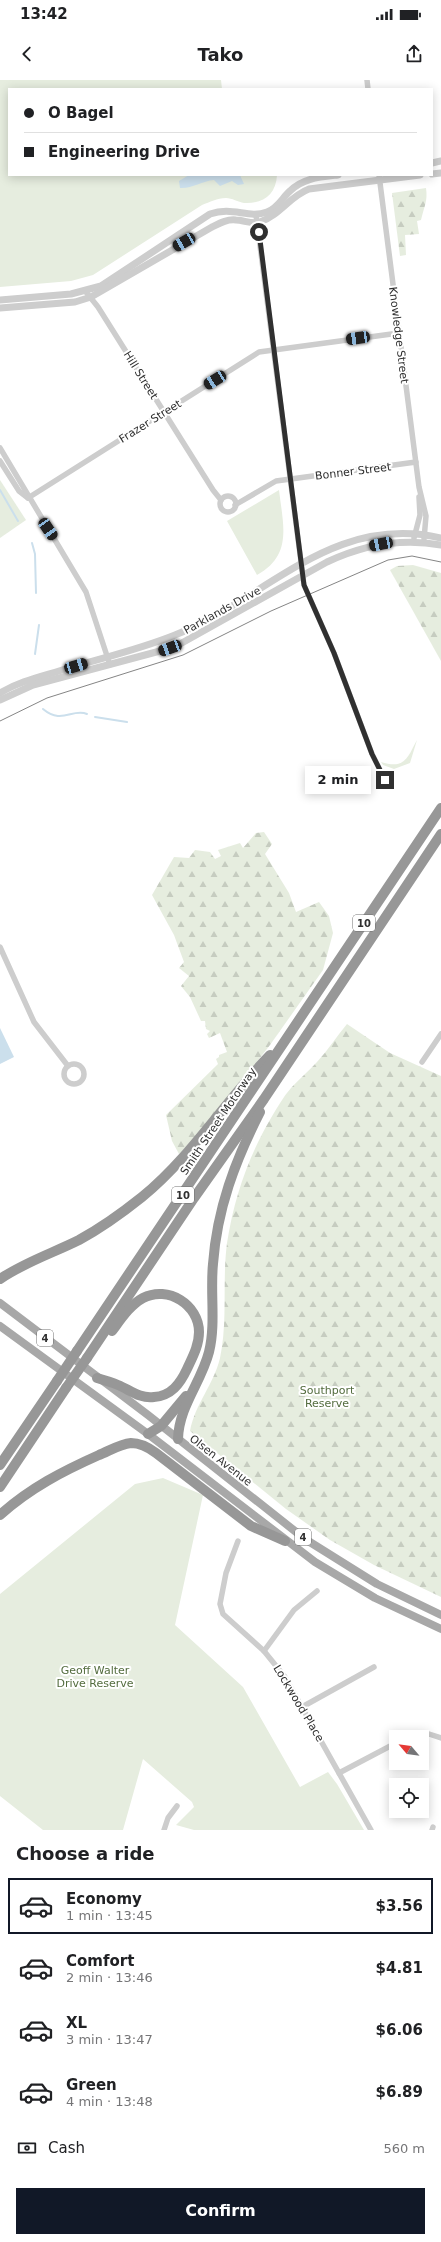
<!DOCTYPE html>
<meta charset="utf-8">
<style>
:root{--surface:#fff;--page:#f2f2f2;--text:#202124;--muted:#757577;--line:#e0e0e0;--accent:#111827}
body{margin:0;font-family:"DejaVu Sans",sans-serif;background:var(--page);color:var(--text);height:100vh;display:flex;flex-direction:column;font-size:15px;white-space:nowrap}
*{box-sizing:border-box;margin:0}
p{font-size:13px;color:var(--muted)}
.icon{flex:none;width:22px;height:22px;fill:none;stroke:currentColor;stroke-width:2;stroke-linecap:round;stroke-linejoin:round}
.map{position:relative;height:1750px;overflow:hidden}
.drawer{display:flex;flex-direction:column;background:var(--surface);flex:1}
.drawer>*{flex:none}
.banner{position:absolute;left:8px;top:8px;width:425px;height:88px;border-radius:0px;box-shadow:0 2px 10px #0003;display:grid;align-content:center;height:88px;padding:0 16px;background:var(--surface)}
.needle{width:26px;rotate:299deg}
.fabs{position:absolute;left:389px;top:1650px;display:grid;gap:8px}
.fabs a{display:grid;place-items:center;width:40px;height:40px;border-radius:0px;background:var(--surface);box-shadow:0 2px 10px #0003;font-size:20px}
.end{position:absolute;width:18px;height:18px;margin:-9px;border:5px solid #303030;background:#fff;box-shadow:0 0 0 2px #fff}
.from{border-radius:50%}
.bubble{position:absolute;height:28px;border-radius:0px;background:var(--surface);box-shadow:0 2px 10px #0003;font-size:13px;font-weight:800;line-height:28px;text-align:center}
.car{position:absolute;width:12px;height:24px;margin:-12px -6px;border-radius:5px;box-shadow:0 0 3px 1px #0007;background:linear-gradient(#222 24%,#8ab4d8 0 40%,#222 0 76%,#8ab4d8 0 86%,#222 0)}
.banner b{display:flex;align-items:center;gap:14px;height:38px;font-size:15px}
.banner b+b{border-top:1px solid var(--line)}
.banner i{width:10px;height:10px;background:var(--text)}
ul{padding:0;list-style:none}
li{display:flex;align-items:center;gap:12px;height:56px;margin:0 8px 6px;padding:0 8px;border:2px solid transparent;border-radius:0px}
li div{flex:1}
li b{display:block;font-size:15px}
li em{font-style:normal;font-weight:800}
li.on{border-color:var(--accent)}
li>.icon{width:36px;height:36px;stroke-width:1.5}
h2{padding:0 16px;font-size:18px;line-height:48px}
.pay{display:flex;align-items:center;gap:10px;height:44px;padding:0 16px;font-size:15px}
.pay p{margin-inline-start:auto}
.button{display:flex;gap:8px;margin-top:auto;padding:8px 16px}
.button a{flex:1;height:46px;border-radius:0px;background:var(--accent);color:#fff;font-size:16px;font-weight:800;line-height:46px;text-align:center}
.status{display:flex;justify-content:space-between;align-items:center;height:28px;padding:0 20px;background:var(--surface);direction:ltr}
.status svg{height:11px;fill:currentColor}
header{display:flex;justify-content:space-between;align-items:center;height:52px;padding:0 16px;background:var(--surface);font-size:18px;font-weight:800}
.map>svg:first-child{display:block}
</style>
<div class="status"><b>13:42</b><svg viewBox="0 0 49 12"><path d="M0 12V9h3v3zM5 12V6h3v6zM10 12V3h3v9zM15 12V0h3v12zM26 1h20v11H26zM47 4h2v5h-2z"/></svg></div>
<header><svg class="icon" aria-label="back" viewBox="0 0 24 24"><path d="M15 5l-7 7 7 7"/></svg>Tako<svg class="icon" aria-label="share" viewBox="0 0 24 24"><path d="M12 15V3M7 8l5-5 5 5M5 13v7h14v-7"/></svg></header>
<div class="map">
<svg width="441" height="1750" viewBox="0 0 441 1750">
<defs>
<pattern id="forest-firs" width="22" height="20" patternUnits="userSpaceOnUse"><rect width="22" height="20" fill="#e6eddf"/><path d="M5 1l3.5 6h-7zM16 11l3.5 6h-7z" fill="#c6ccc0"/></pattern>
</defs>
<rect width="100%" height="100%" fill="#fff"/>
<g fill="url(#forest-firs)">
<path d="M426,108c2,13 -2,19 -5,32l-4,1 2,13 -14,1 1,20 -6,1 -8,-63z"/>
<polygon points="413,485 441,493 441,581 390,490 397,486"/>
<polygon points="264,752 272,764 265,774 289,813 296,832 319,822 329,836 333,853 323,890 270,965 212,1039 179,1074 172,1061 166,1035 218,984 216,979 219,977 219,975 227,972 220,953 209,958 207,954 210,951 206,949 205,941 201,941 190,917 181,906 189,896 179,888 184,882 174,855 152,815 174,777 189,778 195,770 210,772 215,779 221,776 218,770 240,763 243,768 256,753"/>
<path d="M347,944l43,29 51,23v521l-67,-32 -44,-25 -44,-31 -96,-78c5,-27 24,-47 30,-73 8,-37 2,-77 7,-115 7,-45 21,-86 44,-125 6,-10 12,-21 20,-30 8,-9 18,-17 26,-26 11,-12 20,-26 30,-38z"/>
</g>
<g fill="#e6eddf">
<path d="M0,0h221l1,9h-213v86h268c-1,20 -14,29 -33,28 -6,-1 -12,-5 -18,-5 -9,0 -16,4 -24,7l-109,70 -22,6 -71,6z"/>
<polygon points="0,400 26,440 0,458"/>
<path d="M279,410c4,35 14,65 -22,85l-30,-54z"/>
<path d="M417,660l-7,23 -16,6 -11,-4 -2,-3c25,8 27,-6 36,-22z"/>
<polygon points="163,1398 203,1415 175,1545 243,1607 300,1707 328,1692 337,1704 364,1750 194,1750 176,1745 194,1727 192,1722 143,1679 123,1750 43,1750 0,1716 0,1514 135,1404"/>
</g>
<g fill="#cbdfec">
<path d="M189,95h51l4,9 -6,1 -6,-4 -12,5 -6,-6c-12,1 -23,9 -34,8l-1,-7z"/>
<polygon points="0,948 14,977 0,984"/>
</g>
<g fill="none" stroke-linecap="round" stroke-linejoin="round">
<g stroke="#cbdfec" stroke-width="2">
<polyline points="0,410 18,441"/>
<polyline points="32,463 35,474 36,513"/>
<polyline points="35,574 39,545"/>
<path d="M43,629c19,16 29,-1 44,5"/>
<polyline points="95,637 127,642"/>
</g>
<g stroke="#cdcdcd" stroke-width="5.5">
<polyline points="367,0 368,9"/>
<polyline points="379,95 419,407 426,436 424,459"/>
<polyline points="256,135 304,505 334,573 372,674 385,700"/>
<polyline points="86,212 98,227 213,410 221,420"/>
<polyline points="0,368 86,512 110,585"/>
<polyline points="0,381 19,411 28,418"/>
<circle cx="228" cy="424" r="8"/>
<polyline points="28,418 259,272 399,253"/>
<polyline points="235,425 276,401 416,382"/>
<polyline points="414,458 420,435 419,417"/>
<polyline points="0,867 34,942 68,986"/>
<polyline points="422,982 441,954"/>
<circle cx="74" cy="994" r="10"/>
<polyline points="238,1461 226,1493 220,1524 223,1534 264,1571 285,1597 371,1750"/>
<polyline points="264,1571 294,1530 317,1511"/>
<polyline points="302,1627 374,1587"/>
<polyline points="408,1657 429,1654 441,1658"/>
<polyline points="339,1693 396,1663"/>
<polyline points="164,1750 168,1738 177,1726"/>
<polyline points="432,1750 433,1747"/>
</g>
<g stroke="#cdcdcd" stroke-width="7">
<polyline points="432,83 441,81"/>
<polyline points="432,94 441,93"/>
<path d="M0,220l71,-6 30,-8 109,-72c23,-8 38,5 57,-2 11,-4 15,-14 23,-21 13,-13 30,-14 48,-16"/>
<path d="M0,228l75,-6 16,-5 121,-70c8,-4 15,-8 24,-7 7,0 17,5 24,2 20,-7 30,-26 49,-33l111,-14"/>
<path d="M0,613c18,-11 39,-16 59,-22 39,-12 79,-21 116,-36 92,-36 156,-122 266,-97"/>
<path d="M0,620l33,-15 127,-34 20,-7 147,-82c36,-17 75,-24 114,-17"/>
</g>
<g stroke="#a8a8a8" stroke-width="8">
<polyline points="0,1223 148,1335 305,1459 377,1504 441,1535"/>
<polyline points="0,1246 148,1354 315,1482 375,1518 441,1549"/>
</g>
<g stroke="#979797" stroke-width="10">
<path d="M0,1199c25,-17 53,-26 79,-39 22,-12 43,-27 63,-43 50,-41 83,-96 128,-142"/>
<polyline points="77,1271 441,728"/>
<polyline points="87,1278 194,1118 264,1019 441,754"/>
<path d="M97,1298c7,2 14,4 21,7 12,5 22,14 36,12 17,-1 26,-13 33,-28 5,-11 12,-23 12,-37 0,-27 -31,-47 -56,-34 -13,7 -22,21 -31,33"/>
<polyline points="148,1354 161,1346 186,1316"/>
<path d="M178,1359c1,-33 23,-56 31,-87 7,-28 1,-60 4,-88 4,-55 22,-103 47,-152"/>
<polyline points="0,1385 57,1301"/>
<polyline points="0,1407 66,1308"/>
<path d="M0,1435c30,-27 63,-44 99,-60 10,-4 21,-11 32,-12 10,0 17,4 25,10l95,73 34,15"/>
</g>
<polyline stroke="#858585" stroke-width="1" points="0,641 47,618 183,575 271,531 388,480 412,476 441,482"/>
<g stroke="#979797" stroke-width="10">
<polyline points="57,1301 77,1271"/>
<polyline points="66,1308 87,1278"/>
</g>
</g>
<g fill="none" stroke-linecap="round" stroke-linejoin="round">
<polyline stroke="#303030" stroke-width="5" points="259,152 304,505 334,573 372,674 385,700"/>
</g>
<g text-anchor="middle" stroke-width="4" stroke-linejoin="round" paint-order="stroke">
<g fill="#fff" stroke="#6e6e6e" stroke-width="1">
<rect x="353" y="835" width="22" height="16" rx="3"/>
<rect x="172" y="1107" width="22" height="16" rx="3"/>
<rect x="37" y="1250" width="16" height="16" rx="3"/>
<rect x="295" y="1449" width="16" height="16" rx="3"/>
</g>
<g font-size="10" font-weight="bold" fill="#303030">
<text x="364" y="847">10</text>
<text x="183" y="1119">10</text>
<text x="45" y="1262">4</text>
<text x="303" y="1461">4</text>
</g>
<g font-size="11" fill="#303030" stroke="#fff">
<text transform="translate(399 255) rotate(83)" y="4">Knowledge Street</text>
<text transform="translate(141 295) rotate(58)" y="4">Hill Street</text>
<text transform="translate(150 341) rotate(-32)" y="4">Frazer Street</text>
<text transform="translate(353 391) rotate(-7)" y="4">Bonner Street</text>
<text transform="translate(222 530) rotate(-29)" y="4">Parklands Drive</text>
<text transform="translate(218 1041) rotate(-56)" y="4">Smith Street Motorway</text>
<text transform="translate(221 1380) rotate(38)" y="4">Olsen Avenue</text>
<text transform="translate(299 1623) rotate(59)" y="4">Lockwood Place</text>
</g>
<g font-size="11" fill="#536c3e" stroke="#fff">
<text x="327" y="1314">Southport<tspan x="327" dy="13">Reserve</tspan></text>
<text x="95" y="1594">Geoff Walter<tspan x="95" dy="13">Drive Reserve</tspan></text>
</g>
</g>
</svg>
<div class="fabs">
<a><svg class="needle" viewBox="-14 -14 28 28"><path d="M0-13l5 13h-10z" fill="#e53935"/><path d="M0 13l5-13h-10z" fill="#757577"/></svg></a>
<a><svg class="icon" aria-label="locate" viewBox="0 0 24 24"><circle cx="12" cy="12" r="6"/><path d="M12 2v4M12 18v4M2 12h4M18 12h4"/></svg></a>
</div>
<i class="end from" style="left:259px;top:152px"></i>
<i class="end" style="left:385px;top:700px"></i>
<div class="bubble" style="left:305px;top:686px;width:66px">2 min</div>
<i class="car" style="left:184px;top:162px;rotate:240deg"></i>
<i class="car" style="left:358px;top:258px;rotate:262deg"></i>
<i class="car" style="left:215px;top:300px;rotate:238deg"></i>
<i class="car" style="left:48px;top:449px;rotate:146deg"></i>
<i class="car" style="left:381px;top:464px;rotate:259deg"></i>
<i class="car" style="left:170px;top:568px;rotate:250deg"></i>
<i class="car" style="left:76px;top:586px;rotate:74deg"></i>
<div class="banner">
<b><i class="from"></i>O Bagel</b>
<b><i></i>Engineering Drive</b>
</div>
</div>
<section class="drawer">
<h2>Choose a ride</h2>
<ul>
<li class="on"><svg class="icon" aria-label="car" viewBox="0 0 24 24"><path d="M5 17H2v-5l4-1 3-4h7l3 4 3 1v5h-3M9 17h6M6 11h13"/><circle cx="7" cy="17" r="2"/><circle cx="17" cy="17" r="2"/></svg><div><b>Economy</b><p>1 min · 13:45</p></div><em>$3.56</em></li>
<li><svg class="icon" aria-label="car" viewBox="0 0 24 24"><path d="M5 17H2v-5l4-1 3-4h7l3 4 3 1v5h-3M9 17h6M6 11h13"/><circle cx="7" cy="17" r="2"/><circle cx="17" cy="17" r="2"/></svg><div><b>Comfort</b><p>2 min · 13:46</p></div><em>$4.81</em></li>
<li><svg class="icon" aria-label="car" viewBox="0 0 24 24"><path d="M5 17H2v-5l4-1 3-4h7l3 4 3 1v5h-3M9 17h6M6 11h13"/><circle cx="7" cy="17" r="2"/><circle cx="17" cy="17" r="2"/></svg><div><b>XL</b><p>3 min · 13:47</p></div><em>$6.06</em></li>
<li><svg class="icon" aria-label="car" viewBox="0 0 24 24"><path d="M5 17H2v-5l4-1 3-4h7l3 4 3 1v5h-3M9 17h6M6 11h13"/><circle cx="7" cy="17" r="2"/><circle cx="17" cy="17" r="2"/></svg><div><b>Green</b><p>4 min · 13:48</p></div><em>$6.89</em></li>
</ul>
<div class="pay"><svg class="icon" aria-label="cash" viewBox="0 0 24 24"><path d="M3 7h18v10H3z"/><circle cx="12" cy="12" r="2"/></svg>Cash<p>560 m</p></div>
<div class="button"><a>Confirm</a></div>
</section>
